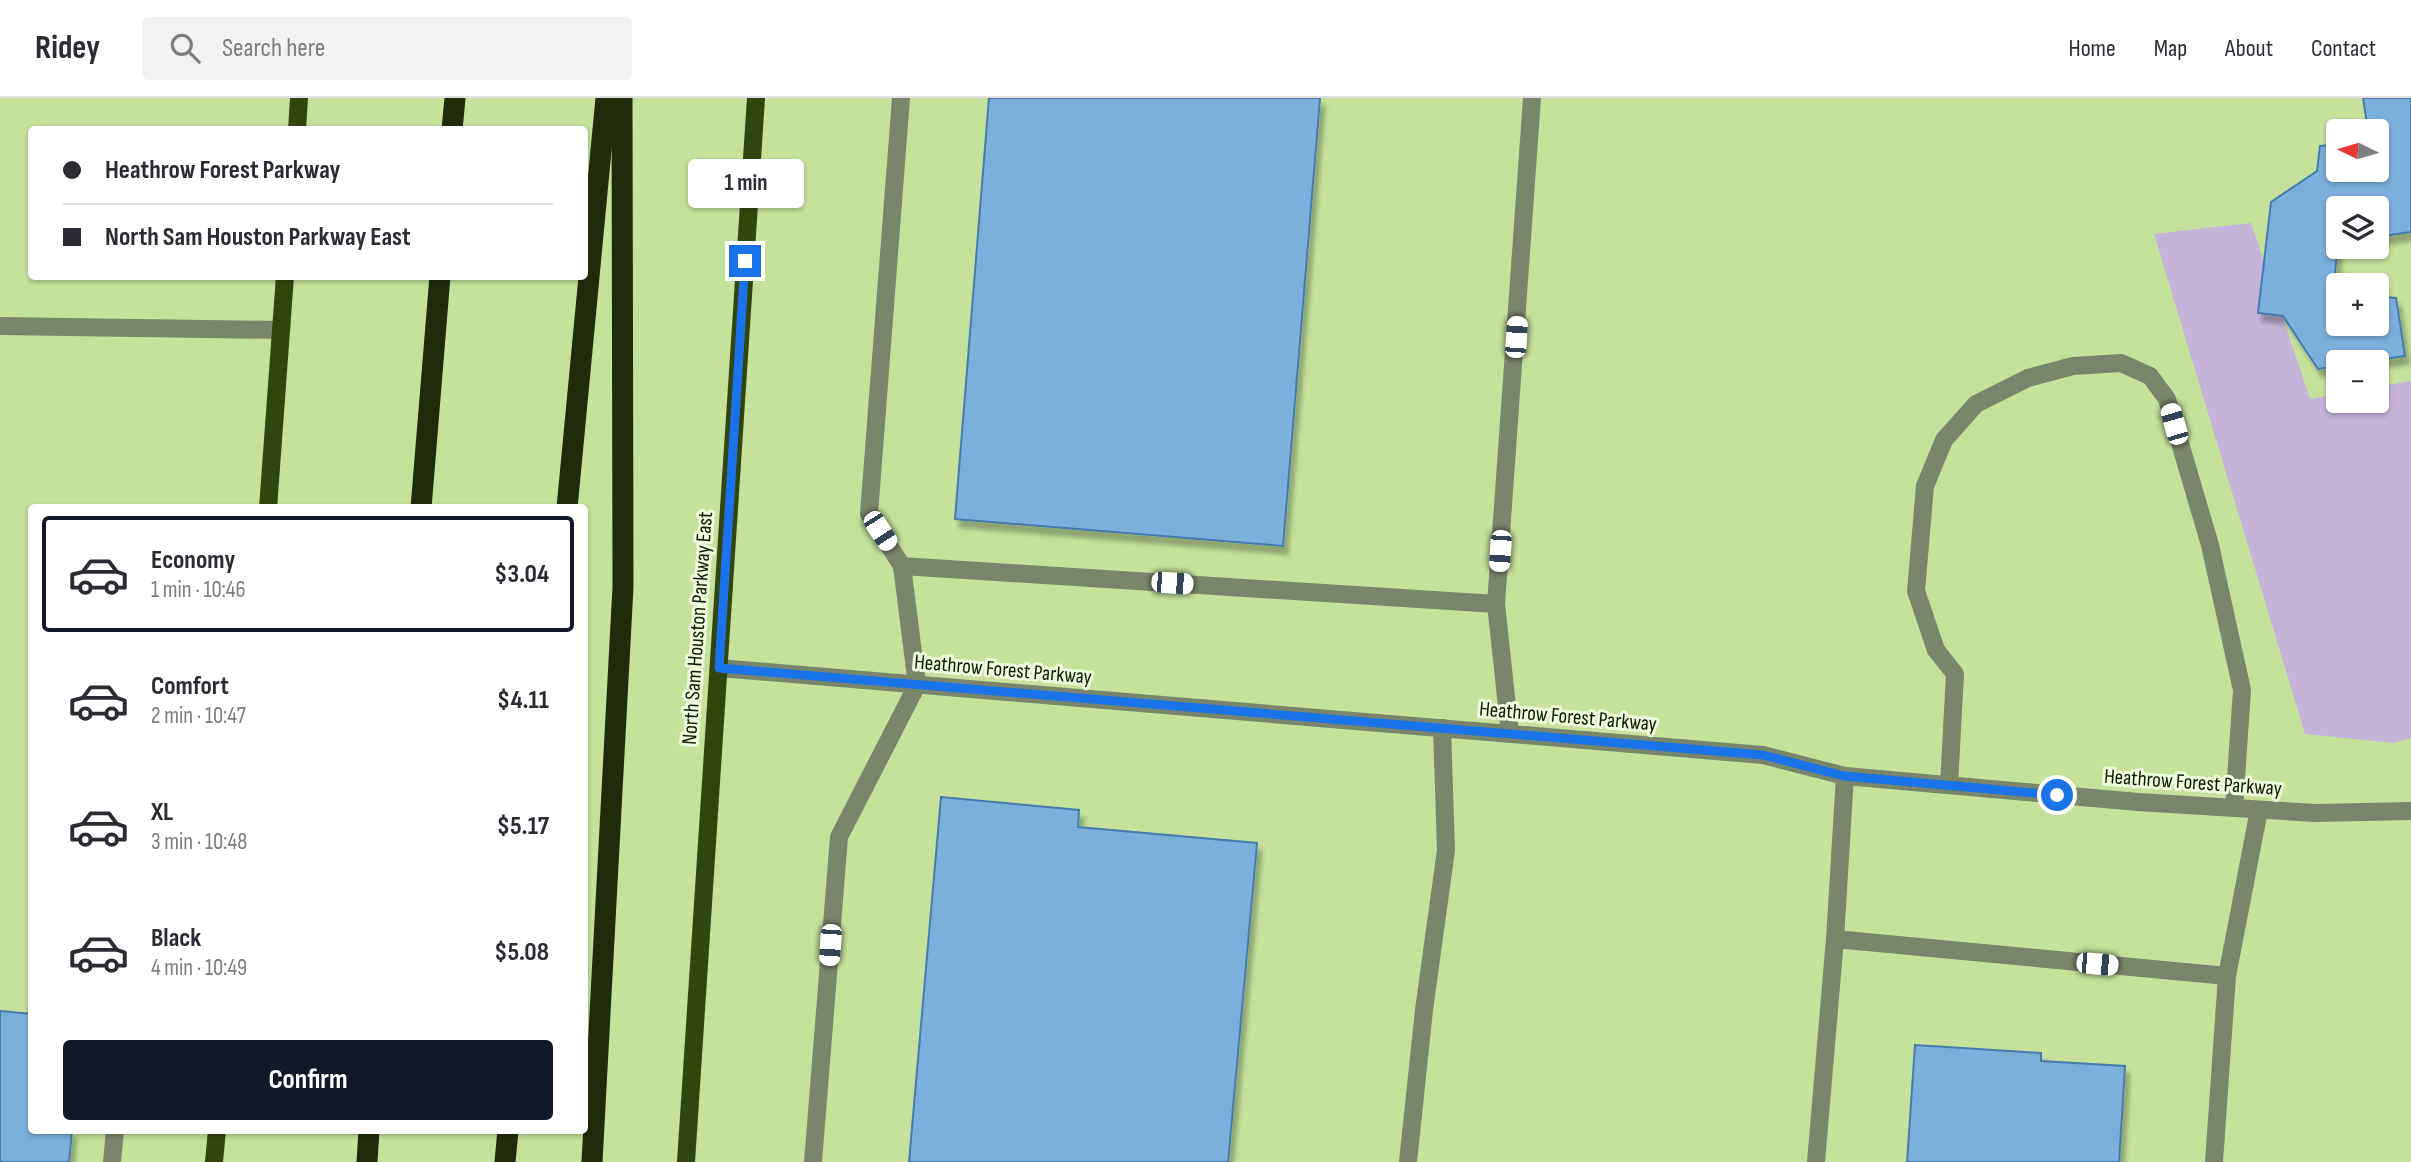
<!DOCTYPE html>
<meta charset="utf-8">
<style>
:root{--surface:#fff;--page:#f2f2f3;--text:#2b2b33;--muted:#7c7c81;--line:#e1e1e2;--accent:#111827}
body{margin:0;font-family:"Sofia Sans Condensed",sans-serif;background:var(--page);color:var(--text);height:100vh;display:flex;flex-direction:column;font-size:26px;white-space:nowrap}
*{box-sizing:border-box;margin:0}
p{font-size:23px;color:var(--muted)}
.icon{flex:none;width:38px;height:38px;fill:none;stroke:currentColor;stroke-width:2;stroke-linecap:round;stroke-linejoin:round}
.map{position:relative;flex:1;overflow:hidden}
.panel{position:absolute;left:28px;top:406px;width:560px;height:630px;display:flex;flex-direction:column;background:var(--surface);border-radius:7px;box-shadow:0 2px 5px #0004}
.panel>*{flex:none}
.hud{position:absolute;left:28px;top:28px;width:560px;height:154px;border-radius:7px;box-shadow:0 2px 5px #0004;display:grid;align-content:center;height:154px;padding:0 35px;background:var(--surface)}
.needle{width:46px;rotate:275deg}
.fabs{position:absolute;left:2326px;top:21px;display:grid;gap:14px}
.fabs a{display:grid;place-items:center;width:63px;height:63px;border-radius:7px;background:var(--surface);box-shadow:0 2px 5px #0004;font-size:35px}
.end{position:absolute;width:32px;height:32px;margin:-16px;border:9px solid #1a73e8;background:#fff;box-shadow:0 0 0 4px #fff}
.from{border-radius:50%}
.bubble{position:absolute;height:49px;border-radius:7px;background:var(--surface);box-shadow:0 2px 5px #0004;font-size:23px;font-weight:700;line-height:49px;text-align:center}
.car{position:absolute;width:21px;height:42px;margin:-21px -10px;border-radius:9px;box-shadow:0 0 5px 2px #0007;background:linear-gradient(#fff 24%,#345 0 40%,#fff 0 76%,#345 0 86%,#fff 0)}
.hud b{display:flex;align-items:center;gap:24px;height:66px;font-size:26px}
.hud b+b{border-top:2px solid var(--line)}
.hud i{width:18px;height:18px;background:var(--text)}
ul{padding:12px 0 0;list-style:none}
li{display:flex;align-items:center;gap:21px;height:116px;margin:0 14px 10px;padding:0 21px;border:4px solid transparent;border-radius:7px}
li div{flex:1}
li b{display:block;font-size:26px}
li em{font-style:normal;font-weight:700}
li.on{border-color:var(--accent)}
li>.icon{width:63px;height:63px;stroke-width:1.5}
.cta{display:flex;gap:14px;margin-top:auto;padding:14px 35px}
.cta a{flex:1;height:80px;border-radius:7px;background:var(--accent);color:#fff;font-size:28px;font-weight:700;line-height:80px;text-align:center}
header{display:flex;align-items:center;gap:42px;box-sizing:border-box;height:98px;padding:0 35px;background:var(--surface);border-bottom:2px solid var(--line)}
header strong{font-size:33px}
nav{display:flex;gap:38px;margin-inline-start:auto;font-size:24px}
.search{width:490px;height:63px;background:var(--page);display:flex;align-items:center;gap:18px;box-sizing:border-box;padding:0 24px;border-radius:7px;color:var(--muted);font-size:26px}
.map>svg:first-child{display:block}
</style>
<header>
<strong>Ridey</strong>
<div class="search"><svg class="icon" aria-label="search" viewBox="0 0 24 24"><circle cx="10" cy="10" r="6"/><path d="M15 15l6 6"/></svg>Search here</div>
<nav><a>Home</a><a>Map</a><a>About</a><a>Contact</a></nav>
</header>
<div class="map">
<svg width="2411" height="1064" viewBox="0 0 2411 1064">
<defs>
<filter id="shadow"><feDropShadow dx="4.5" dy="8" stdDeviation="2" flood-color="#0004"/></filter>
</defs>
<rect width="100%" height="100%" fill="#c5e19c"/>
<polygon fill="#c5b3d9" points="2251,125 2310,301 2338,296 2338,303 2376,303 2377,289 2411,283 2411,640 2394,645 2305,636 2154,136"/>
<g fill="#7dafdb" stroke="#447cac" stroke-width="2" filter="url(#shadow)">
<polygon points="989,0 1320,0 1283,448 955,421"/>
<polygon points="2363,0 2411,0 2411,134 2376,139 2376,110 2338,110 2338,146 2333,192 2338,193 2338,226 2376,226 2376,198 2396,200 2405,258 2365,264 2338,264 2338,268 2318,271 2283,218 2258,215 2271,104 2317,73 2320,48 2338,46 2338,72 2376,72 2376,33 2368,33"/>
<polygon points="941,699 1079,712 1078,729 1257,745 1228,1064 909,1064"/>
<polygon points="0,913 32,916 32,1032 72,1032 69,1064 0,1064"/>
<polygon points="1915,947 2041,955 2041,963 2125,968 2119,1064 1907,1064"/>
</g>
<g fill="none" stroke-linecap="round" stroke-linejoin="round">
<g stroke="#7a866a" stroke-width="18">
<polyline points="901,0 869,416 902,468 1496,506 1532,0"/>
<polyline points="0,228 281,232"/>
<polyline points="1496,506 1510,636"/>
<polyline points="719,570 1763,657 1845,678 2138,704 2315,715 2411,713"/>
<polyline points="1949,687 1955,576 1936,552 1916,493 1925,388 1944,342 1976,306 2028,280 2073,268 2121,265 2150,278 2167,301 2210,447 2242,592 2234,710"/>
<polyline points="1835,841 2227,878"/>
<polyline points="112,1064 115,1032"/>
<polyline points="813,1064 839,739 917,587 902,468"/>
<polyline points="1408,1064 1424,912 1446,752 1442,630"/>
<polyline points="1816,1064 1835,841 1845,678"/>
<polyline points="2214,1064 2227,878 2259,712"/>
</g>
<g stroke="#33450e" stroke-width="18">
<polyline points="297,32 299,0"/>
<polyline points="268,410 285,178"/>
<polyline points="214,1064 217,1032"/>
<polyline points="686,1064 756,0"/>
</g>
<g stroke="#202c09" stroke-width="21">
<polyline points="452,32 455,0"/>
<polyline points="421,410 440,178"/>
<polyline points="567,410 606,0"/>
<polyline points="367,1064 369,1032"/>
<polyline points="505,1064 508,1032"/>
<polyline points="592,1064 623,489 622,0"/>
</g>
</g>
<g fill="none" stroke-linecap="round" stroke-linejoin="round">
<polyline stroke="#1a73e8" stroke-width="9" points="745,163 719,570 1763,657 1844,678 2057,697"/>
</g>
<g text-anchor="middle" stroke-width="6" stroke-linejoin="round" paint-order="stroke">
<g font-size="21" fill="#101901" stroke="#edfcda">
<text transform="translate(697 530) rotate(-86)" y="7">North Sam Houston Parkway East</text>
<text transform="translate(1003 571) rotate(5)" y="7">Heathrow Forest Parkway</text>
<text transform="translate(1568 618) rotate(5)" y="7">Heathrow Forest Parkway</text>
<text transform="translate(2193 684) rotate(4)" y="7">Heathrow Forest Parkway</text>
</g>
</g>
</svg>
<div class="fabs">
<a><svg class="needle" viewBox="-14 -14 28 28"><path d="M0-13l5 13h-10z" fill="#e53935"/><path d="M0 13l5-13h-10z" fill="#7c7c81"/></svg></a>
<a><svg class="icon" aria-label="layers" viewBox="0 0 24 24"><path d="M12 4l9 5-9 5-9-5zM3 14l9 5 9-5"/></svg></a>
<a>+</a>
<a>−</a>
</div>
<i class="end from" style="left:2057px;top:697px"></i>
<i class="end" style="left:745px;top:163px"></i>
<div class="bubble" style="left:688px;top:61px;width:116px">1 min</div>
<i class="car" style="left:1516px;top:239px;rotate:4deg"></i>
<i class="car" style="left:2174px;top:326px;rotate:344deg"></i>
<i class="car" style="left:880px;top:433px;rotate:147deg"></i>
<i class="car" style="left:1500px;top:453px;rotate:184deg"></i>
<i class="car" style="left:1172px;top:485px;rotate:94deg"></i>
<i class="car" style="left:830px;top:847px;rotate:184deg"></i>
<i class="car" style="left:2097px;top:866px;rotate:95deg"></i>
<div class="hud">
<b><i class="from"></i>Heathrow Forest Parkway</b>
<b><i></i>North Sam Houston Parkway East</b>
</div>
<section class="panel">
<ul>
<li class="on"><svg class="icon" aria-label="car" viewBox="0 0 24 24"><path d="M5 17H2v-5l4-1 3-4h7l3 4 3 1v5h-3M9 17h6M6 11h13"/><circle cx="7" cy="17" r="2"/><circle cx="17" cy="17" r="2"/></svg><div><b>Economy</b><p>1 min · 10:46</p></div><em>$3.04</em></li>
<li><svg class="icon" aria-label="car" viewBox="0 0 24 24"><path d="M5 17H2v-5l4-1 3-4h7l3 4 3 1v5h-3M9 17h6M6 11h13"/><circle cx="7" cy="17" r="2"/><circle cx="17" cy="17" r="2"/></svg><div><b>Comfort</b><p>2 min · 10:47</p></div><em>$4.11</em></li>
<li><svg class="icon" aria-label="car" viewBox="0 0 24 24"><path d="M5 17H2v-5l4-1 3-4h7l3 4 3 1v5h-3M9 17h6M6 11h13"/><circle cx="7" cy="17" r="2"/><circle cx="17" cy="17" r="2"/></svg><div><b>XL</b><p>3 min · 10:48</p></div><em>$5.17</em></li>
<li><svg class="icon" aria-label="car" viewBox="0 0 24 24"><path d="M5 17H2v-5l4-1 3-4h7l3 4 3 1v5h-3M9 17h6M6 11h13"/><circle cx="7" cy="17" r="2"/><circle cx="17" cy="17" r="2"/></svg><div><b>Black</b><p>4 min · 10:49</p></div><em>$5.08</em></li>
</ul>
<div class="cta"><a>Confirm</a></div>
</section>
</div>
